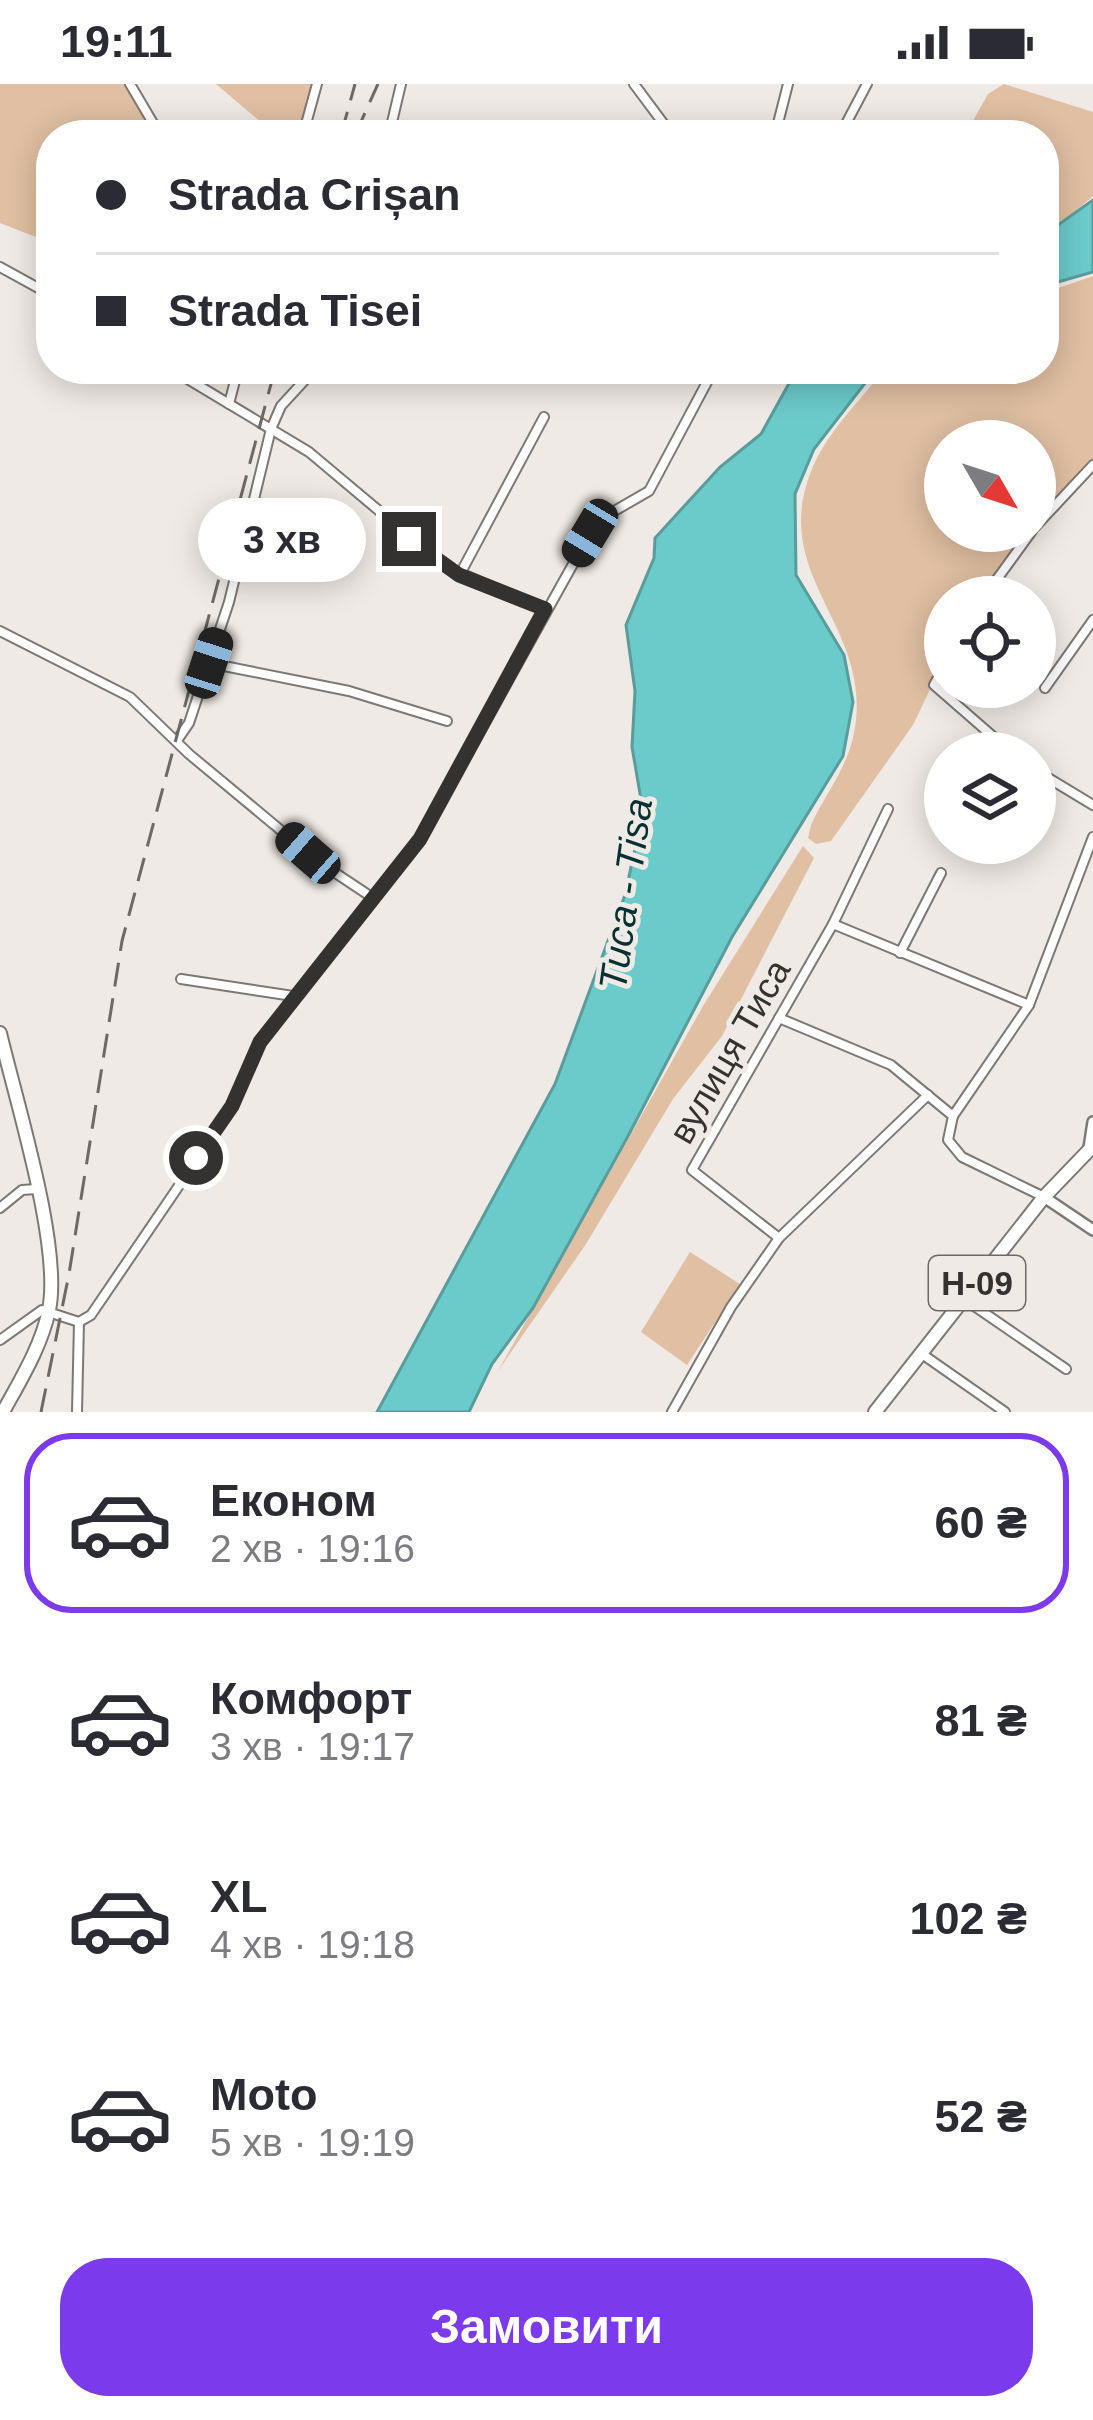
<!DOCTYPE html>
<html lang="uk">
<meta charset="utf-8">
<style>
:root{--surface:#fff;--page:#f7f7f7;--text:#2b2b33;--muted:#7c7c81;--line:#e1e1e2;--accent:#7c3aed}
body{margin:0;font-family:Helvetica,sans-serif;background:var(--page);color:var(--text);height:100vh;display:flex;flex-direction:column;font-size:45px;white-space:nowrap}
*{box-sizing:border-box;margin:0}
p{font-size:39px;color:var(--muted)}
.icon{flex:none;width:66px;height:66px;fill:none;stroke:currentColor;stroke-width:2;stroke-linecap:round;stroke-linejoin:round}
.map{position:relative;height:1328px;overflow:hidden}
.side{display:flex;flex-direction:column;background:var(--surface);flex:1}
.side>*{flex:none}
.top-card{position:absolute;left:36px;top:36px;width:1023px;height:264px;border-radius:48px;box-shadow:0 6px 30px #0003;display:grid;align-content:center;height:264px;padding:0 60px;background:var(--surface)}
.needle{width:78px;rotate:129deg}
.controls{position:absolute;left:924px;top:336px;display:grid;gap:24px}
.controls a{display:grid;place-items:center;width:132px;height:132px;border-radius:50%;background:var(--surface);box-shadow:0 6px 30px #0003;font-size:60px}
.end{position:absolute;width:54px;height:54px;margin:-27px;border:15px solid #343230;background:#fff;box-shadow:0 0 0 6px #fff}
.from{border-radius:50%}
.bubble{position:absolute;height:84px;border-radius:42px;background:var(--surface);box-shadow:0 6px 30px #0003;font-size:39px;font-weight:800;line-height:84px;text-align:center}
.car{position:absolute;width:36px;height:72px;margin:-36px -18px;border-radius:15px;box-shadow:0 0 9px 3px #0007;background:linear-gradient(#222 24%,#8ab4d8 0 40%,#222 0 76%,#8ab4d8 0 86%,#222 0)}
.top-card b{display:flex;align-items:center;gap:42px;height:114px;font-size:45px}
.top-card b+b{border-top:3px solid var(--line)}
.top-card i{width:30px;height:30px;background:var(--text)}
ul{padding:21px 0 0;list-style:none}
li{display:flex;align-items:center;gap:36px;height:180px;margin:0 24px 18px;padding:0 36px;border:6px solid transparent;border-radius:48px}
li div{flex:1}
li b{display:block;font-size:45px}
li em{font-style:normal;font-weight:800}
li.on{border-color:var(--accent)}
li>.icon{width:108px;height:108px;stroke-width:1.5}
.button{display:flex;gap:24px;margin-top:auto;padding:24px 60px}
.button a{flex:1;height:138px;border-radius:48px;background:var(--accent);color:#fff;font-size:48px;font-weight:800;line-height:138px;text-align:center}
.status{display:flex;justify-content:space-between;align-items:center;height:84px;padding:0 60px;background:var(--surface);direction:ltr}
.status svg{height:33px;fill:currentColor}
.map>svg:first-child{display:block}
</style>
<div class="status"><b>19:11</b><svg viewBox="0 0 49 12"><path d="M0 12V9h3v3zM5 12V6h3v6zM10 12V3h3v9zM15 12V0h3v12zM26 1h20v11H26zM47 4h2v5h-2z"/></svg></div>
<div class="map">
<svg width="1093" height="1328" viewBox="0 0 1093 1328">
<rect width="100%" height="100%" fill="#efeae5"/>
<g fill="#e0bfa2">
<polygon points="0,0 124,0 155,51 51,51 51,159 0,139"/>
<polygon points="216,0 313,0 299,51 276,51"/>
<polygon points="1004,0 1093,28 1093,112 1062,139 1044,145 1044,51 965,51 988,10"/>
<path d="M1093,192v187l-58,58v-80h-90v90h81l-48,66h-33v61l-32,67 -82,116 -15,3 -8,-6 3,-13c14,-31 37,-58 43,-92 22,-110 -94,-159 -37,-275 17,-33 45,-59 67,-89h160v-76z"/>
<polygon points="803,762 814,774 722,952 673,1015 586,1160 498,1287 703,922"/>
<polygon points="690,1168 740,1200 687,1281 641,1248"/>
</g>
<g fill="#6bcaca" stroke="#5a9c9c" stroke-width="3">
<polygon points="1093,116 1093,188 1044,202 1044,151"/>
<polygon points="797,285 876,285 814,365 795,410 796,491 844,571 853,618 843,672 732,853 627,1054 533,1224 492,1280 469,1328 377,1328 555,1000 625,811 643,727 632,663 635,607 626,541 654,474 655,454 720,383 761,350"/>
</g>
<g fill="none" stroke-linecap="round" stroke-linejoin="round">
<g stroke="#7c7874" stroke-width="12">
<g id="minor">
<polyline points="130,0 160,51"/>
<polyline points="634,0 672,51"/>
<polyline points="303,51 317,0"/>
<polyline points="389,51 401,0"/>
<polyline points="775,51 788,0"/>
<polyline points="840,51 867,0"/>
<polyline points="0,183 51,211"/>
<polyline points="171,285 309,368 446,483 545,525"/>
<polyline points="229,320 238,285"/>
<polyline points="1035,443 1093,381"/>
<polyline points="459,492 544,333"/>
<polyline points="984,513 1032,447"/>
<polyline points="0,547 130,613 189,670 319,778 373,814"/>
<polyline points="209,579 349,607 447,637"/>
<polyline points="945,581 934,601 1012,669"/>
<polyline points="1045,604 1093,536"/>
<polyline points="178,655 189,639 229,518 271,345 281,322 315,285"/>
<polyline points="1035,686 1093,721"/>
<polyline points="833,840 1029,921"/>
<polyline points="900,869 941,789"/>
<polyline points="181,895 293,912"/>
<polyline points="779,934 891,981 953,1032 948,1056 962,1073 1044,1113"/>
<polyline points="953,1032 1029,921 1093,753"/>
<polyline points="0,1124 22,1106 36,1105"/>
<polyline points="779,1154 692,1086 833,840 888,725"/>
<polyline points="964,1215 1066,1285"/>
<polyline points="0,1256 42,1226 79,1238 91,1231 227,1031 260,958 420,755 597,437 649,407 714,285"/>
<polyline points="922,1270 1005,1328"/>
<polyline points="77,1328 79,1238"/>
<polyline points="672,1328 731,1223 779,1154 928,1011"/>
</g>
</g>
<g stroke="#7c7874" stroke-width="14">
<g id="tertiary">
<polyline points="1089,1064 1093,1038"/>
<polyline points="1044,1113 1093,1146"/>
</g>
</g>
<g stroke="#7c7874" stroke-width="16">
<g id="primary">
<path d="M0,949c16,68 62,214 49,277 -8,37 -28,69 -46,102"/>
<polyline points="875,1328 1044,1113 1093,1062"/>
</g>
</g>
<use href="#minor" stroke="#fff" stroke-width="8"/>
<use href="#tertiary" stroke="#fff" stroke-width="9"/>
<use href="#primary" stroke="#fff" stroke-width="12"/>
<g stroke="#6c6966" stroke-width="3" stroke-dasharray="24 12" stroke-linecap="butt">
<polyline points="341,51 355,0"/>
<polyline points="355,51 378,0"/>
<polyline points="41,1328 69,1190 122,857 275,285"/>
</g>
</g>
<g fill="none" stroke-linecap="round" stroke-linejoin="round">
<polyline stroke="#343230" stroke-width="15" points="196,1074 232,1022 260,958 420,755 545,525 459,491 409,455"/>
</g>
<g text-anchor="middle" stroke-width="10" stroke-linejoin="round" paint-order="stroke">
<rect fill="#efeae5" stroke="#6c6966" stroke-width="3" x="929" y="1172" width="96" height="54" rx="9"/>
<g font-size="33" font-weight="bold" fill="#343230">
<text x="977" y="1211">Н-09</text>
</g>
<g font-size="36" fill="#343230" stroke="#efeae5">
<text transform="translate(729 967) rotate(-60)" y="13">вулиця Тиса</text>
</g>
<g font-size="39" font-style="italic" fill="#013232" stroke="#efeae5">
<text transform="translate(625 810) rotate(-82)" y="14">Тиса - Tisa</text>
</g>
</g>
</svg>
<div class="controls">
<a><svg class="needle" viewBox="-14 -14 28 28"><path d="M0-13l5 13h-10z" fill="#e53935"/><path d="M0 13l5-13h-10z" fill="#7c7c81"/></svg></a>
<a><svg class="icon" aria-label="locate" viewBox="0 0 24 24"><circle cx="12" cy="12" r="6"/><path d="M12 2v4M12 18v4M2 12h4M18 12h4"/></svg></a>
<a><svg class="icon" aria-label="layers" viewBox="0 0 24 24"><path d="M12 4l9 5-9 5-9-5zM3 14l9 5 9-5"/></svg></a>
</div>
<i class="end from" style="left:196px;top:1074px"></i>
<i class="end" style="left:409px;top:455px"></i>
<div class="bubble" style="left:198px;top:414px;width:168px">3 хв</div>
<i class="car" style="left:590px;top:449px;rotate:211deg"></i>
<i class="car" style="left:209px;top:579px;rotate:18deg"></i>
<i class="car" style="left:308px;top:769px;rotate:311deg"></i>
<div class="top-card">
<b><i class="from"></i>Strada Crișan</b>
<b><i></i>Strada Tisei</b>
</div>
</div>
<section class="side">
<ul>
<li class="on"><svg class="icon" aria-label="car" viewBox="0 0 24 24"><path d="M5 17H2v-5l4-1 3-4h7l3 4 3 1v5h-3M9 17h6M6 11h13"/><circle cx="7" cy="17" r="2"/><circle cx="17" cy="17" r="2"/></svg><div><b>Економ</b><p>2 хв · 19:16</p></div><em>60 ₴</em></li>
<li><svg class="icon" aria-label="car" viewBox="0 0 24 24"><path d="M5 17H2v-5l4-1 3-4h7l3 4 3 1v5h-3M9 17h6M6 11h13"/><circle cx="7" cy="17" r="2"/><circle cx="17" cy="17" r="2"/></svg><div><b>Комфорт</b><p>3 хв · 19:17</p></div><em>81 ₴</em></li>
<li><svg class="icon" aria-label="car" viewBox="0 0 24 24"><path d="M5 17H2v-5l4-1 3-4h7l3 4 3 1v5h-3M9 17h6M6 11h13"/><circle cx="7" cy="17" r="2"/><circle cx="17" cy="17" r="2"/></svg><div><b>XL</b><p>4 хв · 19:18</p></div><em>102 ₴</em></li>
<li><svg class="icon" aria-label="car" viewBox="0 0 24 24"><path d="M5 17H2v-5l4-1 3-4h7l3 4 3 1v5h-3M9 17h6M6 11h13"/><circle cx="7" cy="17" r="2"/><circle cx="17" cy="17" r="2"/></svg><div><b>Moto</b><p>5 хв · 19:19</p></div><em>52 ₴</em></li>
</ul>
<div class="button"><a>Замовити</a></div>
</section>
